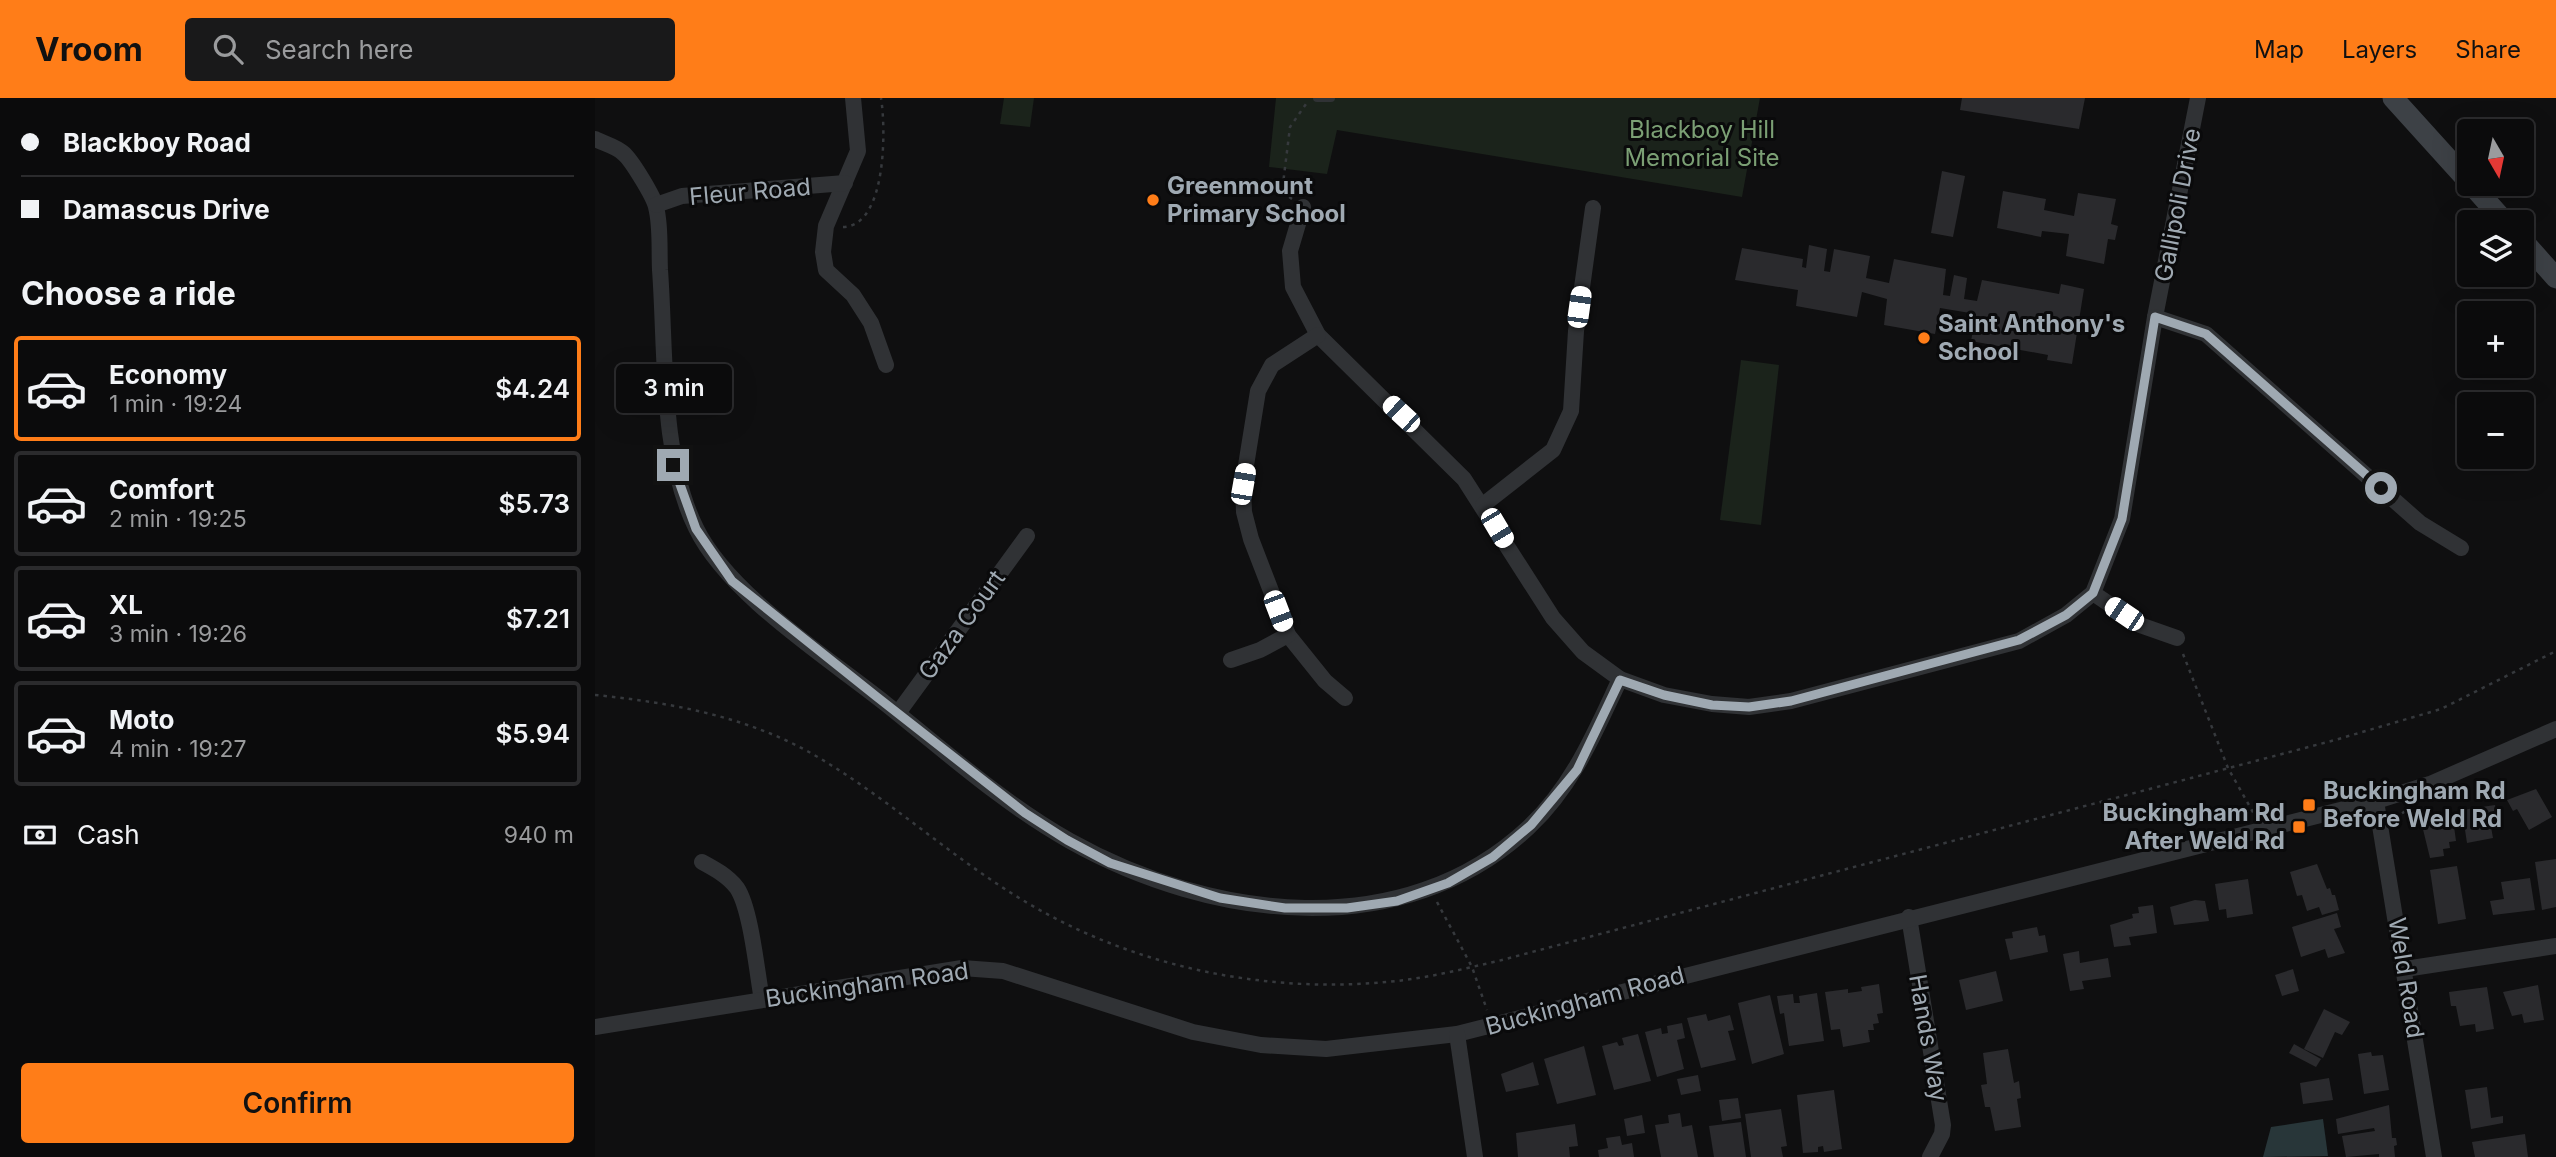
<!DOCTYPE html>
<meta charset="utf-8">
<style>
:root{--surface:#0b0b0c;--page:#19191a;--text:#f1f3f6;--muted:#9a9b9d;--line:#2b2b2d;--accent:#ff7d18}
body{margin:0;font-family:Inter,sans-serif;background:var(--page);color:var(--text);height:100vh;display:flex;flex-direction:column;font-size:26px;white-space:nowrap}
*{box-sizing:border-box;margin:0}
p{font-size:23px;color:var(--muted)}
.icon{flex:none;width:38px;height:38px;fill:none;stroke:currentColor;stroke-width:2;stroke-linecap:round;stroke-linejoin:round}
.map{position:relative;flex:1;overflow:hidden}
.panel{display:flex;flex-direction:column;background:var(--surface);width:595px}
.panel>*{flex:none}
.top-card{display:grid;align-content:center;height:154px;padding:0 21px;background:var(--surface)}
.needle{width:46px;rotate:171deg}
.tools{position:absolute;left:1862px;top:21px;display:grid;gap:14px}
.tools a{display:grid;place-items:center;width:77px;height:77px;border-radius:7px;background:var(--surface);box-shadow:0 7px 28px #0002,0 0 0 2px var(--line);font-size:35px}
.end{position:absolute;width:32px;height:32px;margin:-16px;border:9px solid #9fa9b2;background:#111;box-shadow:0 0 0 4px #111}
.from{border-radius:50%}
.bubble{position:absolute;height:49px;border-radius:7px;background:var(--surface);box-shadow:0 7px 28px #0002,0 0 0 2px var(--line);font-size:23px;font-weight:600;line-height:49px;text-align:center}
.car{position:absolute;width:21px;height:42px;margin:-21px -10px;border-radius:9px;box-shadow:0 0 5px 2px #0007;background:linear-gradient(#fff 24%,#345 0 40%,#fff 0 76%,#345 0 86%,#fff 0)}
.top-card b{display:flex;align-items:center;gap:24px;height:66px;font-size:26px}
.top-card b+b{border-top:2px solid var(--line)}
.top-card i{width:18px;height:18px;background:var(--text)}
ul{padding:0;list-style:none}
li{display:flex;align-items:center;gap:21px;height:105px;margin:0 14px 10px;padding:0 7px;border:4px solid var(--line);border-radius:7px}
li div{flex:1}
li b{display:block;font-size:26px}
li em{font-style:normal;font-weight:600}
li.on{border-color:var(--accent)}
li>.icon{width:63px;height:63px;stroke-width:1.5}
h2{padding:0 21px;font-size:32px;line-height:84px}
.pay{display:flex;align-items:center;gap:18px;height:77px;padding:0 21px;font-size:26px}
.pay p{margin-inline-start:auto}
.action{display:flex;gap:14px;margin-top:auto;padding:14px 21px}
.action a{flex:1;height:80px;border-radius:7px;background:var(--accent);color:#111;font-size:28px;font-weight:600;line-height:80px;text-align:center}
header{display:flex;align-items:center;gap:42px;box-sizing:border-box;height:98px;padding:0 35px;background:var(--accent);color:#111}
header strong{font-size:33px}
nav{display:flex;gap:38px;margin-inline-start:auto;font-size:24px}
.search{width:490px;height:63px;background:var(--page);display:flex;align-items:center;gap:18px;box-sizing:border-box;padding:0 24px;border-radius:7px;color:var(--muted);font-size:26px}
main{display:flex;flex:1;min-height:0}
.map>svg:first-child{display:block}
</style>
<header>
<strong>Vroom</strong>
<div class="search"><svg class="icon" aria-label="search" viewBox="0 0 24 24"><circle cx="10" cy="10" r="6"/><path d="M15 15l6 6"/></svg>Search here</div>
<nav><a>Map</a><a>Layers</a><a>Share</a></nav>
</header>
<main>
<section class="panel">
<div class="top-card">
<b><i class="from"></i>Blackboy Road</b>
<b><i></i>Damascus Drive</b>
</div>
<h2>Choose a ride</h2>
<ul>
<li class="on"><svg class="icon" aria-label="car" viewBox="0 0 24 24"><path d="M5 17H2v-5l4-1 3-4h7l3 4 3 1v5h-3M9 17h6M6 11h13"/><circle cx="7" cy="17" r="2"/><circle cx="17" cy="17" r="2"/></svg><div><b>Economy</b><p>1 min · 19:24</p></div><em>$4.24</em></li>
<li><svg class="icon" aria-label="car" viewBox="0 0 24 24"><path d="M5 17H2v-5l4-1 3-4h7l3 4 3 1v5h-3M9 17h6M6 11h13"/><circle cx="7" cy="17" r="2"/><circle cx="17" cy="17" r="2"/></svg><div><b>Comfort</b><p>2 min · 19:25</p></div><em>$5.73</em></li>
<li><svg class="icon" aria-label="car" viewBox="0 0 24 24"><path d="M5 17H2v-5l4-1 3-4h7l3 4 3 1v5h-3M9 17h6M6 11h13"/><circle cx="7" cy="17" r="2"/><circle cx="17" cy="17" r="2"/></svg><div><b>XL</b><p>3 min · 19:26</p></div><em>$7.21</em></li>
<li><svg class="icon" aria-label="car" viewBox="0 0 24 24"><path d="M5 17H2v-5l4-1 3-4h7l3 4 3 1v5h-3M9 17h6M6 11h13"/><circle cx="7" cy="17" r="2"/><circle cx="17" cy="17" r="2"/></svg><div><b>Moto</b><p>4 min · 19:27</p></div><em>$5.94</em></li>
</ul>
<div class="pay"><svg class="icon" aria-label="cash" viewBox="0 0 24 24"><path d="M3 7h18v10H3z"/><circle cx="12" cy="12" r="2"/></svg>Cash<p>940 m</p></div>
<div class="action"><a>Confirm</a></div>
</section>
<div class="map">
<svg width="1961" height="1059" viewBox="0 0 1961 1059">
<rect width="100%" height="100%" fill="#0f0f10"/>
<g fill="#1b231b">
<polygon points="409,0 439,0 435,29 405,26"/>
<polygon points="681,0 1165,0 1147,99 742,32 732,76 674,69"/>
<polygon points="1146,262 1184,267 1166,427 1125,422"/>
</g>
<polygon fill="#283639" points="1728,1021 1733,1058 1668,1059 1676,1029"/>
<g fill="#2a2a2d">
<polygon points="1367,0 1490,0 1484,31 1365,12"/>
<polygon points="1347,73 1370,78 1358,139 1336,135"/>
<polygon points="1408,93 1451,101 1449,112 1479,118 1483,95 1521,101 1516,126 1523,128 1520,142 1513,141 1509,166 1471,158 1474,136 1447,133 1446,139 1402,130"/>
<polygon points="1214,147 1232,151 1229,173 1235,174 1239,151 1275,158 1271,180 1294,185 1299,161 1351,171 1348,197 1355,198 1359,177 1372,180 1369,201 1382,203 1387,182 1464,196 1466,186 1489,191 1477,266 1452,262 1453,257 1376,243 1381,216 1345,210 1340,236 1289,227 1292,201 1267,194 1262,219 1201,208 1203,192 1140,182 1147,150 1208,161 1207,169 1211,170"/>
<polygon points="1941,691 1957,719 1934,732 1922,711 1918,713 1912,702"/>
<polygon points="1900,707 1903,722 1895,723 1898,740 1872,745 1867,712"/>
<polygon points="1857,714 1861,743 1854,744 1855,750 1848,751 1849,758 1835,760 1825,719"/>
<polygon points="1961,761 1961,809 1947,812 1940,764"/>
<polygon points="1722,766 1732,791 1735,790 1737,797 1740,797 1744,812 1727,817 1724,809 1712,813 1707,797 1702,798 1695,774"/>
<polygon points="1862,768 1871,821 1843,826 1835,772"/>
<polygon points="1935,780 1940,812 1898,817 1895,803 1909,801 1906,784"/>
<polygon points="1653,781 1658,816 1632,820 1631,811 1624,812 1620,786"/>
<polygon points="1600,802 1610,803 1614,823 1579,827 1575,809"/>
<polygon points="1558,807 1562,835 1534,839 1536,847 1519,849 1515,827 1538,820 1537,816 1544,815 1543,809"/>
<polygon points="1742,815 1746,829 1739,831 1750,855 1733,860 1730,851 1706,859 1697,829"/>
<polygon points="1442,829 1444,838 1450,837 1453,854 1415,862 1410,841 1418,840 1417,834"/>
<polygon points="1484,853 1485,865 1513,860 1516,879 1487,883 1489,891 1475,893 1468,856"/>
<polygon points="1698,871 1704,893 1687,898 1680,877"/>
<polygon points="1401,873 1408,903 1371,912 1364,882"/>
<polygon points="1284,886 1288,915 1282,916 1284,925 1278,926 1279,932 1273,932 1275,944 1248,949 1245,931 1236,932 1230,894 1253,891 1253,895 1267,893 1266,889"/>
<polygon points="1943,887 1949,922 1929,925 1927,916 1917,918 1908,894"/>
<polygon points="1892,889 1899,931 1881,934 1880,926 1865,928 1861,908 1856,908 1854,894"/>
<polygon points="1222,895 1229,943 1194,948 1189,915 1185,916 1182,898 1198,896 1199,905 1205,905 1204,898"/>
<polygon points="1175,897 1189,956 1157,966 1143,905"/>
<polygon points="1729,911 1755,924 1747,937 1740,934 1728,960 1709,951"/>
<polygon points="1111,916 1113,923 1135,917 1139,932 1133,933 1141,962 1106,970 1092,920"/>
<polygon points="1087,925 1090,940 1082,942 1089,971 1062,979 1050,934 1066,930 1067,936 1073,935 1072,928"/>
<polygon points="1043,936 1056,983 1019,992 1007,948 1022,944 1024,948 1029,947 1027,940"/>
<polygon points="1699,946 1726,961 1721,969 1694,955"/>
<polygon points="989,948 1001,997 962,1006 949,961"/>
<polygon points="1413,951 1419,985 1424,983 1426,1000 1422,1001 1426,1029 1400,1033 1395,1009 1390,1009 1386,987 1392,986 1388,955"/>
<polygon points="1776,954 1777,958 1788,957 1794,992 1769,996 1763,956"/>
<polygon points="938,964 944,987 911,994 906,976"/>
<polygon points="1103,977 1106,993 1086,997 1082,981"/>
<polygon points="1734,980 1738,1002 1708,1006 1705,985"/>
<polygon points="1892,989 1896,1020 1908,1018 1908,1025 1876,1031 1870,992"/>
<polygon points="1239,992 1247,1051 1229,1054 1228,1048 1223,1049 1223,1054 1208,1055 1202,997"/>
<polygon points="1143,1000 1146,1020 1127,1023 1124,1002"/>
<polygon points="1794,1007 1797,1040 1801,1040 1802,1047 1799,1048 1800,1059 1784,1059 1784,1056 1751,1059 1747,1038 1780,1033 1779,1030 1743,1036 1741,1021"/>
<polygon points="1186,1011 1192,1048 1186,1049 1188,1059 1156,1059 1150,1016"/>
<polygon points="1085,1015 1087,1029 1097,1027 1103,1059 1066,1059 1060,1027 1074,1025 1073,1017"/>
<polygon points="1047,1017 1050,1035 1032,1038 1029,1021"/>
<polygon points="1146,1024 1151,1059 1119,1059 1114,1028"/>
<polygon points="980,1026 983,1048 974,1049 975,1059 923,1059 921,1035"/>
<polygon points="1930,1036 1933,1059 1880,1059 1877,1044"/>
<polygon points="1025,1038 1027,1047 1037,1045 1039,1059 1004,1059 1003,1052 1013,1050 1011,1040"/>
</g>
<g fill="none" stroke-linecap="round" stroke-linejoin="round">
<g stroke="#36393d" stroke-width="2.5" stroke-dasharray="3.5 5" stroke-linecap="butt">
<polyline points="697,101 687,94 695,29 711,6"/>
<path d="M248,129c44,-1 43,-99 38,-129"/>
<polyline points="1588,556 1633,670 1659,716"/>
<path d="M0,597c73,7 149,21 214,57 78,44 144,108 222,153 111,65 246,91 374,75 31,-4 62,-12 93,-19l837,-221 106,-31 115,-58"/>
<polyline points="1800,720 1815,710"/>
<polyline points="842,804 877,869 892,912"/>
</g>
<polyline stroke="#303235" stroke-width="8" points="722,0 736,0"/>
<g stroke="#303235" stroke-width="16">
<polyline points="258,0 263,53 231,128 228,154 231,172 258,197 276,225 291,267"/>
<path d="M0,41c8,4 22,8 28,14 8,6 31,44 33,54 5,19 3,43 4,63 6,81 0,185 36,258 32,66 131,129 190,176 59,47 118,100 184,137 141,79 333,104 459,-14 44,-41 66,-95 91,-148"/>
<polyline points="61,107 87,98 250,85"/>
<polyline points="708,109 695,153 698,189 723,237 869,381 958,520 988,554 1025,581 1069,597 1117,606 1154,609 1196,603 1424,543 1471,517 1498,495 1527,421 1560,219 1603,0"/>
<polyline points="1560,219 1611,236 1825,425 1866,450"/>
<polyline points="723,237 677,267 663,293 648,386 649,414 656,441 693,537 730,583 750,600"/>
<polyline points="888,407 958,352 976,313 981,233 998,110"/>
<polyline points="1498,495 1545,527 1582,540"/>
<polyline points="636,562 665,552 693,537"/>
<polyline points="303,615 432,438"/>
<polyline points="1781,703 1839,1059"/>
<path d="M107,764c13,7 26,14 35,26 14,21 20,85 25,112"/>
<polyline points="1314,819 1348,1027 1347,1036 1335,1059"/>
<polyline points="1810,871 1961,848"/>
<polyline points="0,929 367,870 408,873 598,934 666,947 731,951 862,936 1781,703 1835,686 1961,631"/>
<polyline points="862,936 880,1059"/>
</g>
<g stroke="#3d4146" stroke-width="21">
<polyline points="1798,0 1874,84"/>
<polyline points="1876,86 1910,124"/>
<polyline points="1927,142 1961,180"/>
</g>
</g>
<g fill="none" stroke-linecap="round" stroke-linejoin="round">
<polyline stroke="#9fa9b2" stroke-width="9" points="78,367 101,431 137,483 282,599 430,715 472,742 515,765 625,800 690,810 752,810 802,803 853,785 898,759 936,727 982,672 1025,582 1069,597 1117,607 1154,609 1196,603 1424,542 1471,517 1498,495 1527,421 1560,219 1611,236 1786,390"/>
</g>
<g fill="#ff7d18" stroke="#0a0a0b" stroke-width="2.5">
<circle cx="558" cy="102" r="7"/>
<circle cx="1329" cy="240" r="7"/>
<rect x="1707" y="700" width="14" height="14" rx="3.5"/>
<rect x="1697" y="722" width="14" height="14" rx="3.5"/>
</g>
<g text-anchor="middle" stroke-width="6" stroke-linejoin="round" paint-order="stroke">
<g font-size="24" fill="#7b9f74" stroke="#0a0a0b">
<text x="1107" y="40">Blackboy Hill<tspan x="1107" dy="28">Memorial Site</tspan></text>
</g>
<g font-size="24" font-weight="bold" fill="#9fa9b2" stroke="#0a0a0b" text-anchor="start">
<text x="572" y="96">Greenmount<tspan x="572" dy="28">Primary School</tspan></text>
<text x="1343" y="234">Saint Anthony's<tspan x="1343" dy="28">School</tspan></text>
<text x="1728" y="701">Buckingham Rd<tspan x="1728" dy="28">Before Weld Rd</tspan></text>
<text x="1690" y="723" text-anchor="end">Buckingham Rd<tspan x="1690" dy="28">After Weld Rd</tspan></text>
</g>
<g font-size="24" fill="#9fa9b2" stroke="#0a0a0b">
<text transform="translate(155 94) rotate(-5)" y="8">Fleur Road</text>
<text transform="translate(1583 107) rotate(-79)" y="8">Gallipoli Drive</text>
<text transform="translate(367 527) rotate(-54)" y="8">Gaza Court</text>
<text transform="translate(1811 880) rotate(81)" y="8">Weld Road</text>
<text transform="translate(272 887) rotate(-8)" y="8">Buckingham Road</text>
<text transform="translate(990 903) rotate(-15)" y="8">Buckingham Road</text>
<text transform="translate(1333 940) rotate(80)" y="8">Hands Way</text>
</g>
</g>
</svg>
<div class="tools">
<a><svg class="needle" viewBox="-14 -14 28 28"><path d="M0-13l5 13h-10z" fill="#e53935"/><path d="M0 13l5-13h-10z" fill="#9a9b9d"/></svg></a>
<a><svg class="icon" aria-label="layers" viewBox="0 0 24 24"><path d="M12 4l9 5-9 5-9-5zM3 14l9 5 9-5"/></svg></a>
<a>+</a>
<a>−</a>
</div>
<i class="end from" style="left:1786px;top:390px"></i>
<i class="end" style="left:78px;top:367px"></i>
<div class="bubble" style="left:21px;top:266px;width:116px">3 min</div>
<i class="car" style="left:984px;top:209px;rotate:8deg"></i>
<i class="car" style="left:806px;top:316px;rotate:313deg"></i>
<i class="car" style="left:648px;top:386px;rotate:10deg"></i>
<i class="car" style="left:902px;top:430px;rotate:149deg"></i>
<i class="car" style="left:683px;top:513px;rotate:159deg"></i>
<i class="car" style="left:1529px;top:516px;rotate:304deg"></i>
</div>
</main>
